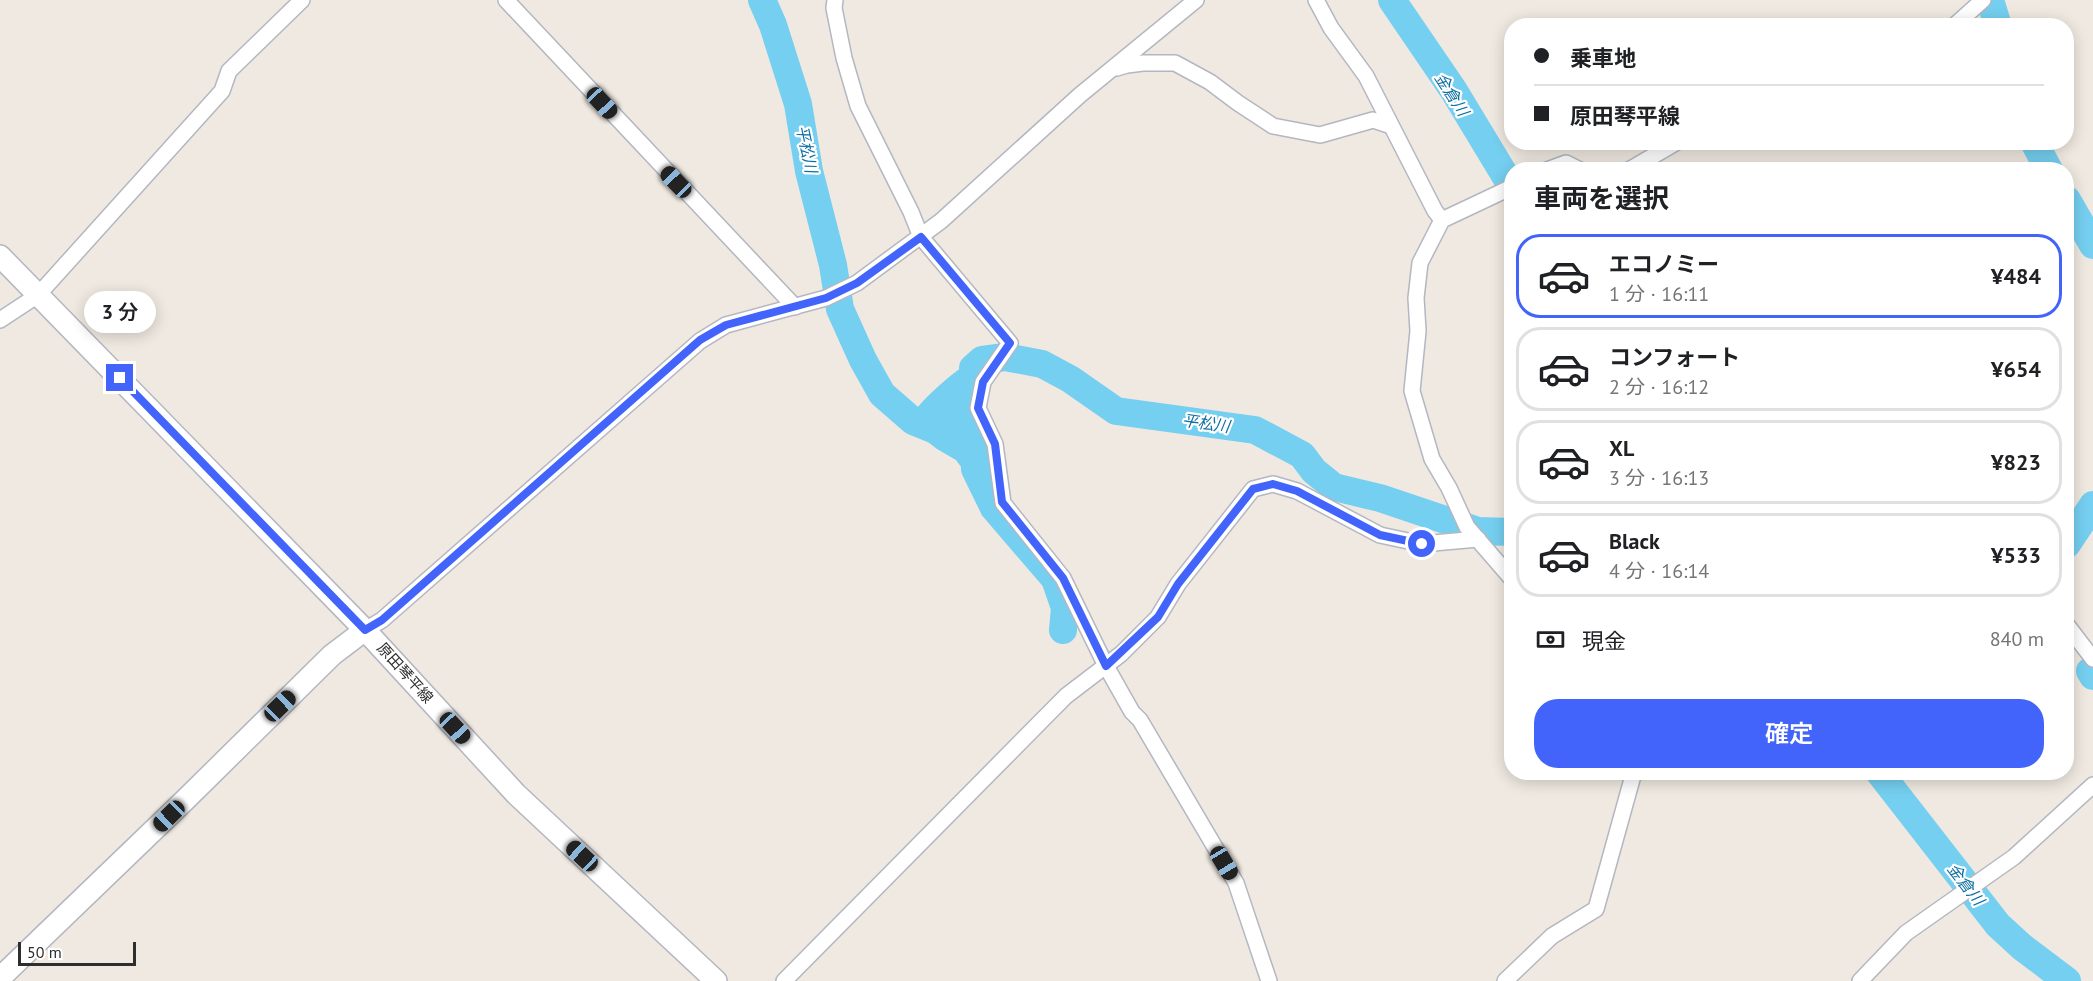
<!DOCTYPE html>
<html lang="ja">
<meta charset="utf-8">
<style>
:root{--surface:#fff;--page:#f6f6f6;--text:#202124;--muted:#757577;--line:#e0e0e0;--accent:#4264fb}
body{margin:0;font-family:"PT Sans","Noto Sans JP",sans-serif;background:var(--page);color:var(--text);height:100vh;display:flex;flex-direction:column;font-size:22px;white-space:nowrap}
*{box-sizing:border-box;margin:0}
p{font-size:20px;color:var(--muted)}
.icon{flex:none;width:33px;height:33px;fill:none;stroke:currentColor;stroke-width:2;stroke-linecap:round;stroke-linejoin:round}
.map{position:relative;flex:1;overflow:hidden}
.details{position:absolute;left:1504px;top:162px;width:570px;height:618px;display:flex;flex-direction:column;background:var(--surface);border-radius:24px;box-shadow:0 3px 15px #0003}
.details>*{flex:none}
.top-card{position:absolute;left:1504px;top:18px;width:570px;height:132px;border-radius:24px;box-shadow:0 3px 15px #0003;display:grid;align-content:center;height:132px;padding:0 30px;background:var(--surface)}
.scale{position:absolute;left:18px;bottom:15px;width:118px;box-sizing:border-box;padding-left:6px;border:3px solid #2e2e2e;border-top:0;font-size:16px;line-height:21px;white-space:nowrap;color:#2e2e2e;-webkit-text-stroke:4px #fff;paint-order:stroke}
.end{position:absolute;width:27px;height:27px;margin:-14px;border:8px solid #4264fb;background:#fff;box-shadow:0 0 0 3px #fff}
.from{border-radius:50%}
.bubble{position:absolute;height:42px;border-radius:21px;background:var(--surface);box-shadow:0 3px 15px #0003;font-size:20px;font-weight:600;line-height:42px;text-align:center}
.car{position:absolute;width:18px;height:36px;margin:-18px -9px;border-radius:8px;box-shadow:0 0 4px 2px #0007;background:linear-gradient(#222 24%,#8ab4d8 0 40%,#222 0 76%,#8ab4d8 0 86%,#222 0)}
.top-card b{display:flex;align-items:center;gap:21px;height:57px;font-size:22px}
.top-card b+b{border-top:2px solid var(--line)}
.top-card i{width:15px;height:15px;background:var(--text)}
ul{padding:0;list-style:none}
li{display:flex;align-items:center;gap:18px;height:84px;margin:0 12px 9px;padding:0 18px;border:3px solid var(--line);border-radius:24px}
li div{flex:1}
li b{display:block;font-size:22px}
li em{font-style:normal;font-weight:600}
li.on{border-color:var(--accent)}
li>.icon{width:54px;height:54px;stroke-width:1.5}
h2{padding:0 30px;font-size:27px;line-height:72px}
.pay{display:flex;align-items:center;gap:15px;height:66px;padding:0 30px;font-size:22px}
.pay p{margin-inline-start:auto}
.cta{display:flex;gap:12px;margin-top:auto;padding:12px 30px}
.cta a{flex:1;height:69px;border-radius:24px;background:var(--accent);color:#fff;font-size:24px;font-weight:600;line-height:69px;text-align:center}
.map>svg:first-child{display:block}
</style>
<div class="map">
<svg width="2093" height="981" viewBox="0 0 2093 981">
<rect width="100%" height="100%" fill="#efe9e1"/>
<path fill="#75cff0" d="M997,344l2,4 -23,37 18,72v47l-5,1 -33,-45 -19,-11 -32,-25c21,-32 58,-60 92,-80z"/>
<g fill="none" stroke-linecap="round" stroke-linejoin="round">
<g stroke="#75cff0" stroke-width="28">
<polyline points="762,0 773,25 798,104 809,171 833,265 840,309 863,360 882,394 913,421 945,434"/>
<polyline points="1392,0 1454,91 1512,187"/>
<polyline points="1990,0 1998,26"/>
<polyline points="2034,142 2049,170"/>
<polyline points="2067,200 2093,245"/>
<polyline points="973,368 982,360 1005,357 1042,364 1070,379 1116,411 1255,430 1302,455 1314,471 1334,487 1380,498 1478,531 1512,532"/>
<polyline points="975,469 994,508 1055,579 1065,608 1063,630"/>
<polyline points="2067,544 2093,505"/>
<polyline points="2090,671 2093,676"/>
<polyline points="1879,772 1998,925 2022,947 2067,981"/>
</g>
<g stroke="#b4b7c1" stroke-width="18">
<g id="street">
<polyline points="506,0 795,307"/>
<polyline points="835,0 834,8 844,58 858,106 911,212 921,237 1010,343 983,382 978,408 995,444 1003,503 1063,578 1106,666 1132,712 1140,720 1236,883 1269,981"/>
<polyline points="1316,0 1331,28 1366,76 1435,211 1442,220"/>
<polyline points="1954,26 1983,0"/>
<polyline points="1117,68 1127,65 1143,63 1175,63 1210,82 1238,103 1273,126 1320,135 1373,120 1391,126"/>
<polyline points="1547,170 1566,163 1580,170"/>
<polyline points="1629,170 1677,142"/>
<polyline points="1512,187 1442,220 1420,263 1416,298 1418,331 1412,391 1432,459 1449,488 1467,527 1512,579"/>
<polyline points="0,320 38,295 222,91 229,71 302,0"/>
<polyline points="2067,625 2093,659"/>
<polyline points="365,630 382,620 700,341 726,325 826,298 857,283 941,221 1080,95 1196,0"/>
<polyline points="784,981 1066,696 1121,654 1158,617 1178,584 1253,489 1273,484 1297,491 1380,535 1422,544 1478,539"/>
<polyline points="1505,981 1552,936 1596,909 1634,772"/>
<polyline points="1860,981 1906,933 2014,857 2093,785"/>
</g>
</g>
<g stroke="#b4b7c1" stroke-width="24">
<g id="secondary">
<polyline points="0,256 365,630 516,794 716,981"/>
<polyline points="0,978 186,799 332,655 365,630"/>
</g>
</g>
<use href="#street" stroke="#fff" stroke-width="15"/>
<use href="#secondary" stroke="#fff" stroke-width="21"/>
</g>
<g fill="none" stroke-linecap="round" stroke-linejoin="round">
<polyline stroke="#4264fb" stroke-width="8" points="120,378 365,630 382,620 700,340 726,325 826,298 857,283 921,237 1010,343 983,382 978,408 995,444 1002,502 1063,578 1106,666 1158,617 1178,584 1253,489 1273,484 1297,491 1380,535 1422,544"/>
</g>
<g text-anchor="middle" stroke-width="4.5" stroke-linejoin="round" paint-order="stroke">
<g font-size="15" fill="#2e2e2e" stroke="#fff">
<text transform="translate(405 673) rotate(48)" y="5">原田琴平線</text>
</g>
<g font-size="16" font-style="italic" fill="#0d6fa3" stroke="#fff">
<text transform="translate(1452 94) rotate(57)" y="6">金倉川</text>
<text transform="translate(807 149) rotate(78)" y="6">平松川</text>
<text transform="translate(1206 423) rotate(8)" y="6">平松川</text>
<text transform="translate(1966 884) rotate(52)" y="6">金倉川</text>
</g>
</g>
</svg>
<div class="scale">50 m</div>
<i class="end from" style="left:1422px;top:544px"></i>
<i class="end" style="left:120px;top:378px"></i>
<div class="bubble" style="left:84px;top:291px;width:72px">3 分</div>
<i class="car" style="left:602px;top:103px;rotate:137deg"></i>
<i class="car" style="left:676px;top:182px;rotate:316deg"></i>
<i class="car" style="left:280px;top:706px;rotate:46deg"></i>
<i class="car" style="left:455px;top:728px;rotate:137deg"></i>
<i class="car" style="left:169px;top:816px;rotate:226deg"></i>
<i class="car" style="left:582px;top:856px;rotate:313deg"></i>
<i class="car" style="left:1224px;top:863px;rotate:149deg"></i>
<div class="top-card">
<b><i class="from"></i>乗車地</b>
<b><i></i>原田琴平線</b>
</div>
<section class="details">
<h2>車両を選択</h2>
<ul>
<li class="on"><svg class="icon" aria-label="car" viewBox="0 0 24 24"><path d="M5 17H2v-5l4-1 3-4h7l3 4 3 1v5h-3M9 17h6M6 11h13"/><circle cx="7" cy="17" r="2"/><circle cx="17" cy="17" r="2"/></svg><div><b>エコノミー</b><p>1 分 · 16:11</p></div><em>¥484</em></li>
<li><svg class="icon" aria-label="car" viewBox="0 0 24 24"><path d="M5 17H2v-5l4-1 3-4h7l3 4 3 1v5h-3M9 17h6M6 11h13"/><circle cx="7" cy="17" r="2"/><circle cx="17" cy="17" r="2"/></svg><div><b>コンフォート</b><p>2 分 · 16:12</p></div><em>¥654</em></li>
<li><svg class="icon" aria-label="car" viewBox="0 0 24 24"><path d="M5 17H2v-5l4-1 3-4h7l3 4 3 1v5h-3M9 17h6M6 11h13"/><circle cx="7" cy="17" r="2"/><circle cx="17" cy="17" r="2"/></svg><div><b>XL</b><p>3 分 · 16:13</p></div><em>¥823</em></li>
<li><svg class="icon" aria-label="car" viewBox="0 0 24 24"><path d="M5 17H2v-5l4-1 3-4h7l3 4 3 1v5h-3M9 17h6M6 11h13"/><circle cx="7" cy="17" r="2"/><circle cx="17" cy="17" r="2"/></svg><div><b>Black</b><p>4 分 · 16:14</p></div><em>¥533</em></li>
</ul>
<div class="pay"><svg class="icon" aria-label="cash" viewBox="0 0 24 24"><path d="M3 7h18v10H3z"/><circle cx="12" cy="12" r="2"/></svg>現金<p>840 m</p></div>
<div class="cta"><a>確定</a></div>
</section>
</div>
